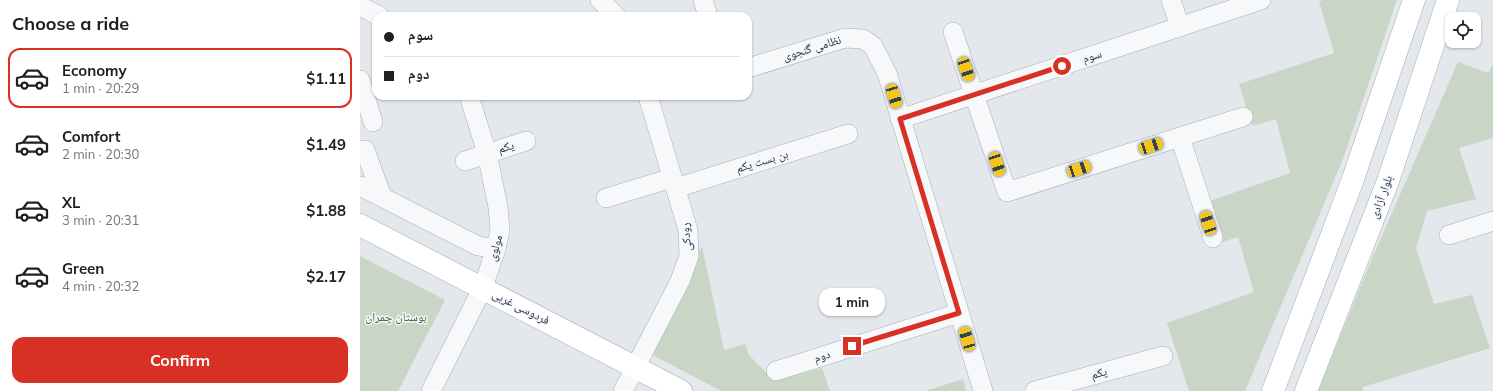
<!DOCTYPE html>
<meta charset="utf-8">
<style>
:root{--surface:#fff;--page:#f2f2f2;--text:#202124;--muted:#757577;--line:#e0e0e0;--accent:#d93025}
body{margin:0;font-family:Mulish,"Noto Naskh Arabic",sans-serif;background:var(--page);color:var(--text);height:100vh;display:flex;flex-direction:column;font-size:15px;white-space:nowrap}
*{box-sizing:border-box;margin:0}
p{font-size:13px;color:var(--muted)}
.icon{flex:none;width:22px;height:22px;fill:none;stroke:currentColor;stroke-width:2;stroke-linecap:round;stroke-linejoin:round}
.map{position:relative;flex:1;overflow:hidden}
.sheet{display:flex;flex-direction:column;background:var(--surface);width:360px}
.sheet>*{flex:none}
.top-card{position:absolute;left:12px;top:12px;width:380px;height:88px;border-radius:12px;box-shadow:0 1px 3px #0004;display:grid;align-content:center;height:88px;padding:0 12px;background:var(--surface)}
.tools{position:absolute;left:1085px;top:12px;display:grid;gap:8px}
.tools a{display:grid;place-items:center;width:36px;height:36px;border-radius:8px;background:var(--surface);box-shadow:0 1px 3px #0004;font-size:20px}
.end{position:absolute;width:18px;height:18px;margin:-9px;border:5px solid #d93025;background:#fff;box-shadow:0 0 0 2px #fff}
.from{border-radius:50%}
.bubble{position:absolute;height:28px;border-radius:12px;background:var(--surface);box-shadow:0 1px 3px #0004;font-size:13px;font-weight:700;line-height:28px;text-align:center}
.car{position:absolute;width:12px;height:24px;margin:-12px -6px;border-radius:5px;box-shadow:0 0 3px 1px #0007;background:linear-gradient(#f5c518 24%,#345 0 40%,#f5c518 0 76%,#345 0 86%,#f5c518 0)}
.top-card b{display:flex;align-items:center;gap:14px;height:38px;font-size:15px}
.top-card b+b{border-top:1px solid var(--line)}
.top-card i{width:10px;height:10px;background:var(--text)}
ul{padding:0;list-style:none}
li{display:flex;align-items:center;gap:12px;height:60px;margin:0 8px 6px;padding:0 4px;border:2px solid transparent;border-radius:12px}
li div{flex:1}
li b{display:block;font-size:15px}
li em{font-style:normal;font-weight:700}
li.active{border-color:var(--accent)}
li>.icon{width:36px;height:36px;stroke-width:1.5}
h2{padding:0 12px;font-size:18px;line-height:48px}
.primary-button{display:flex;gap:8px;margin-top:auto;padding:8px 12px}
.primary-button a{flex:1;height:46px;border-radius:12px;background:var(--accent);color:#fff;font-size:16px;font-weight:700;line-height:46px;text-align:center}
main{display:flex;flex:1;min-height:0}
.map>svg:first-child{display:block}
</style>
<main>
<section class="sheet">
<h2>Choose a ride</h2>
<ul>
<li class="active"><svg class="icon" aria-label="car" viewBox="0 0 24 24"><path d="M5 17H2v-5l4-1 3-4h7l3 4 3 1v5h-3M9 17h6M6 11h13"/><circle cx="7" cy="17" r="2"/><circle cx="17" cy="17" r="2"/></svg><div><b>Economy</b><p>1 min · 20:29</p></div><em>$1.11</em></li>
<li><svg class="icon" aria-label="car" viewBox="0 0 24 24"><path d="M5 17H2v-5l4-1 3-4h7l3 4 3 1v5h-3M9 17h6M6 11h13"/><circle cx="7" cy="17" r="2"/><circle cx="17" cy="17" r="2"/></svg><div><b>Comfort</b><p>2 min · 20:30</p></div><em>$1.49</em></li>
<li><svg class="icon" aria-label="car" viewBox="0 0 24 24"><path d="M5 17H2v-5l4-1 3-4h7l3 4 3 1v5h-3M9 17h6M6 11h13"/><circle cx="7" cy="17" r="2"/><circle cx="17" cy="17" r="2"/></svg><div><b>XL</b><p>3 min · 20:31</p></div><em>$1.88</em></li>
<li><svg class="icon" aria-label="car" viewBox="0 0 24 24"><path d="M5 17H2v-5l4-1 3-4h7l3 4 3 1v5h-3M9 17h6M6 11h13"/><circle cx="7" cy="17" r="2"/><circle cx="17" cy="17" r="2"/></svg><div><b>Green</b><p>4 min · 20:32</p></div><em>$2.17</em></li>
</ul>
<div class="primary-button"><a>Confirm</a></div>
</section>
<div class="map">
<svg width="1133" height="391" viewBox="0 0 1133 391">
<rect width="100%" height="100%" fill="#e4e7ec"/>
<g fill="#c9d6c5">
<polygon points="962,0 1037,0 983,159 885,391 829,391 807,323 894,292 878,237 859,243 847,202 930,173 916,119 892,126 879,84 974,53 959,1"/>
<polygon points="1098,62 1128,73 1133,64 1133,138 1099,148 1116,199 1067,211 1056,248 1074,304 1112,295 1130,348 1003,387 1003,391 958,391 1008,268"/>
<polygon points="342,246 364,350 385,344 389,355 414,381 462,368 470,391 361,391 289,353"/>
<polygon points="0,256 85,300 38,391 0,391"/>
<polygon points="603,379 606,391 565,391"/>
</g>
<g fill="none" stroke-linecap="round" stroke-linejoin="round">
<g stroke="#a9aeb7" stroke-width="20">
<g id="minor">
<polyline points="240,0 256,16"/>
<polyline points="343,0 348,16"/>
<polyline points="811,0 820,27"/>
<polyline points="0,6 19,16"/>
<polyline points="593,32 647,192 883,117"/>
<polyline points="388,68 485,38 503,39 513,46 527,73 623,391"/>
<polyline points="0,80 13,122"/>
<polyline points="540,119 901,0"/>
<polyline points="820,137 853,238"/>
<polyline points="0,151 5,150 22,197"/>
<polyline points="105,161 166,141"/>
<polyline points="0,186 118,246 136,249"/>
<polyline points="316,188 488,134"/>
<polyline points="246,198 312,178"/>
<polyline points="1089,235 1133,221"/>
<polyline points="416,371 599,313"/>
<polyline points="71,391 123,287 136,249 140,230 138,207 127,153 109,96"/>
<polyline points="263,391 320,281 329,256 328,230 288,96"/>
<polyline points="675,391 803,356"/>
</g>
</g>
<g stroke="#a3abb8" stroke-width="23">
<g id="major">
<polyline points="0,225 321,391"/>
<polyline points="913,391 993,179 1054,0"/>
<polyline points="946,391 1028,181 1088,0"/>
</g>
</g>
<use href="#minor" stroke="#f7f8fa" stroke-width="19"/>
<use href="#major" stroke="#fff" stroke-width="22"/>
</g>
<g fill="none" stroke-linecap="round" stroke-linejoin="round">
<polyline stroke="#d93025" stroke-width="5" points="492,346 599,313 540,119 702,66"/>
</g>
<g text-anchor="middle" stroke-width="3" stroke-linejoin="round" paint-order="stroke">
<g font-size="12" fill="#2b3445" stroke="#f4f6f9">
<text transform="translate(452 48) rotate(-17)" y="4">نظامی گنجوی</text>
<text transform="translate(732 56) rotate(-18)" y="4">سوم</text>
<text transform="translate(146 147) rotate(-17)" y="4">یکم</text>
<text transform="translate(402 161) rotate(-17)" y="4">بن بست یکم</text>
<text transform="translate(1021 197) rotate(-70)" y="4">بلوار آزادی</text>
<text transform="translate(326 237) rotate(-96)" y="4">رودکی</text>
<text transform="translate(135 248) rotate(-75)" y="4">مولوی</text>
<text transform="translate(161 307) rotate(27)" y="4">فردوسی غربی</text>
<text transform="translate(462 356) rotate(-17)" y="4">دوم</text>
<text transform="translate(739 373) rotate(-15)" y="4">یکم</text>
</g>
<g font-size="12" fill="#3f6138" stroke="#f4f6f9">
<text x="36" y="321">بوستان چمران</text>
</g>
</g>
</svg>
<div class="tools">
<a><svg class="icon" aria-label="locate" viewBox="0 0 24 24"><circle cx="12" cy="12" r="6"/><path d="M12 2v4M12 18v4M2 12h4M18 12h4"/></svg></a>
</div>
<i class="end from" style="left:702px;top:66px"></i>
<i class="end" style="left:492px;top:346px"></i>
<div class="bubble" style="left:459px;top:288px;width:66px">1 min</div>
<i class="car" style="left:606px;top:69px;rotate:161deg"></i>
<i class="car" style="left:534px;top:96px;rotate:163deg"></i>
<i class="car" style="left:791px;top:146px;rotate:72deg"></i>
<i class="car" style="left:637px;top:164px;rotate:162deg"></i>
<i class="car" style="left:719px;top:169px;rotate:72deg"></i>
<i class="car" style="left:848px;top:223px;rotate:342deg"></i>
<i class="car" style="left:607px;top:339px;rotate:343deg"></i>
<div class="top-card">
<b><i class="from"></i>سوم</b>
<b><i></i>دوم</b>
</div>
</div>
</main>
